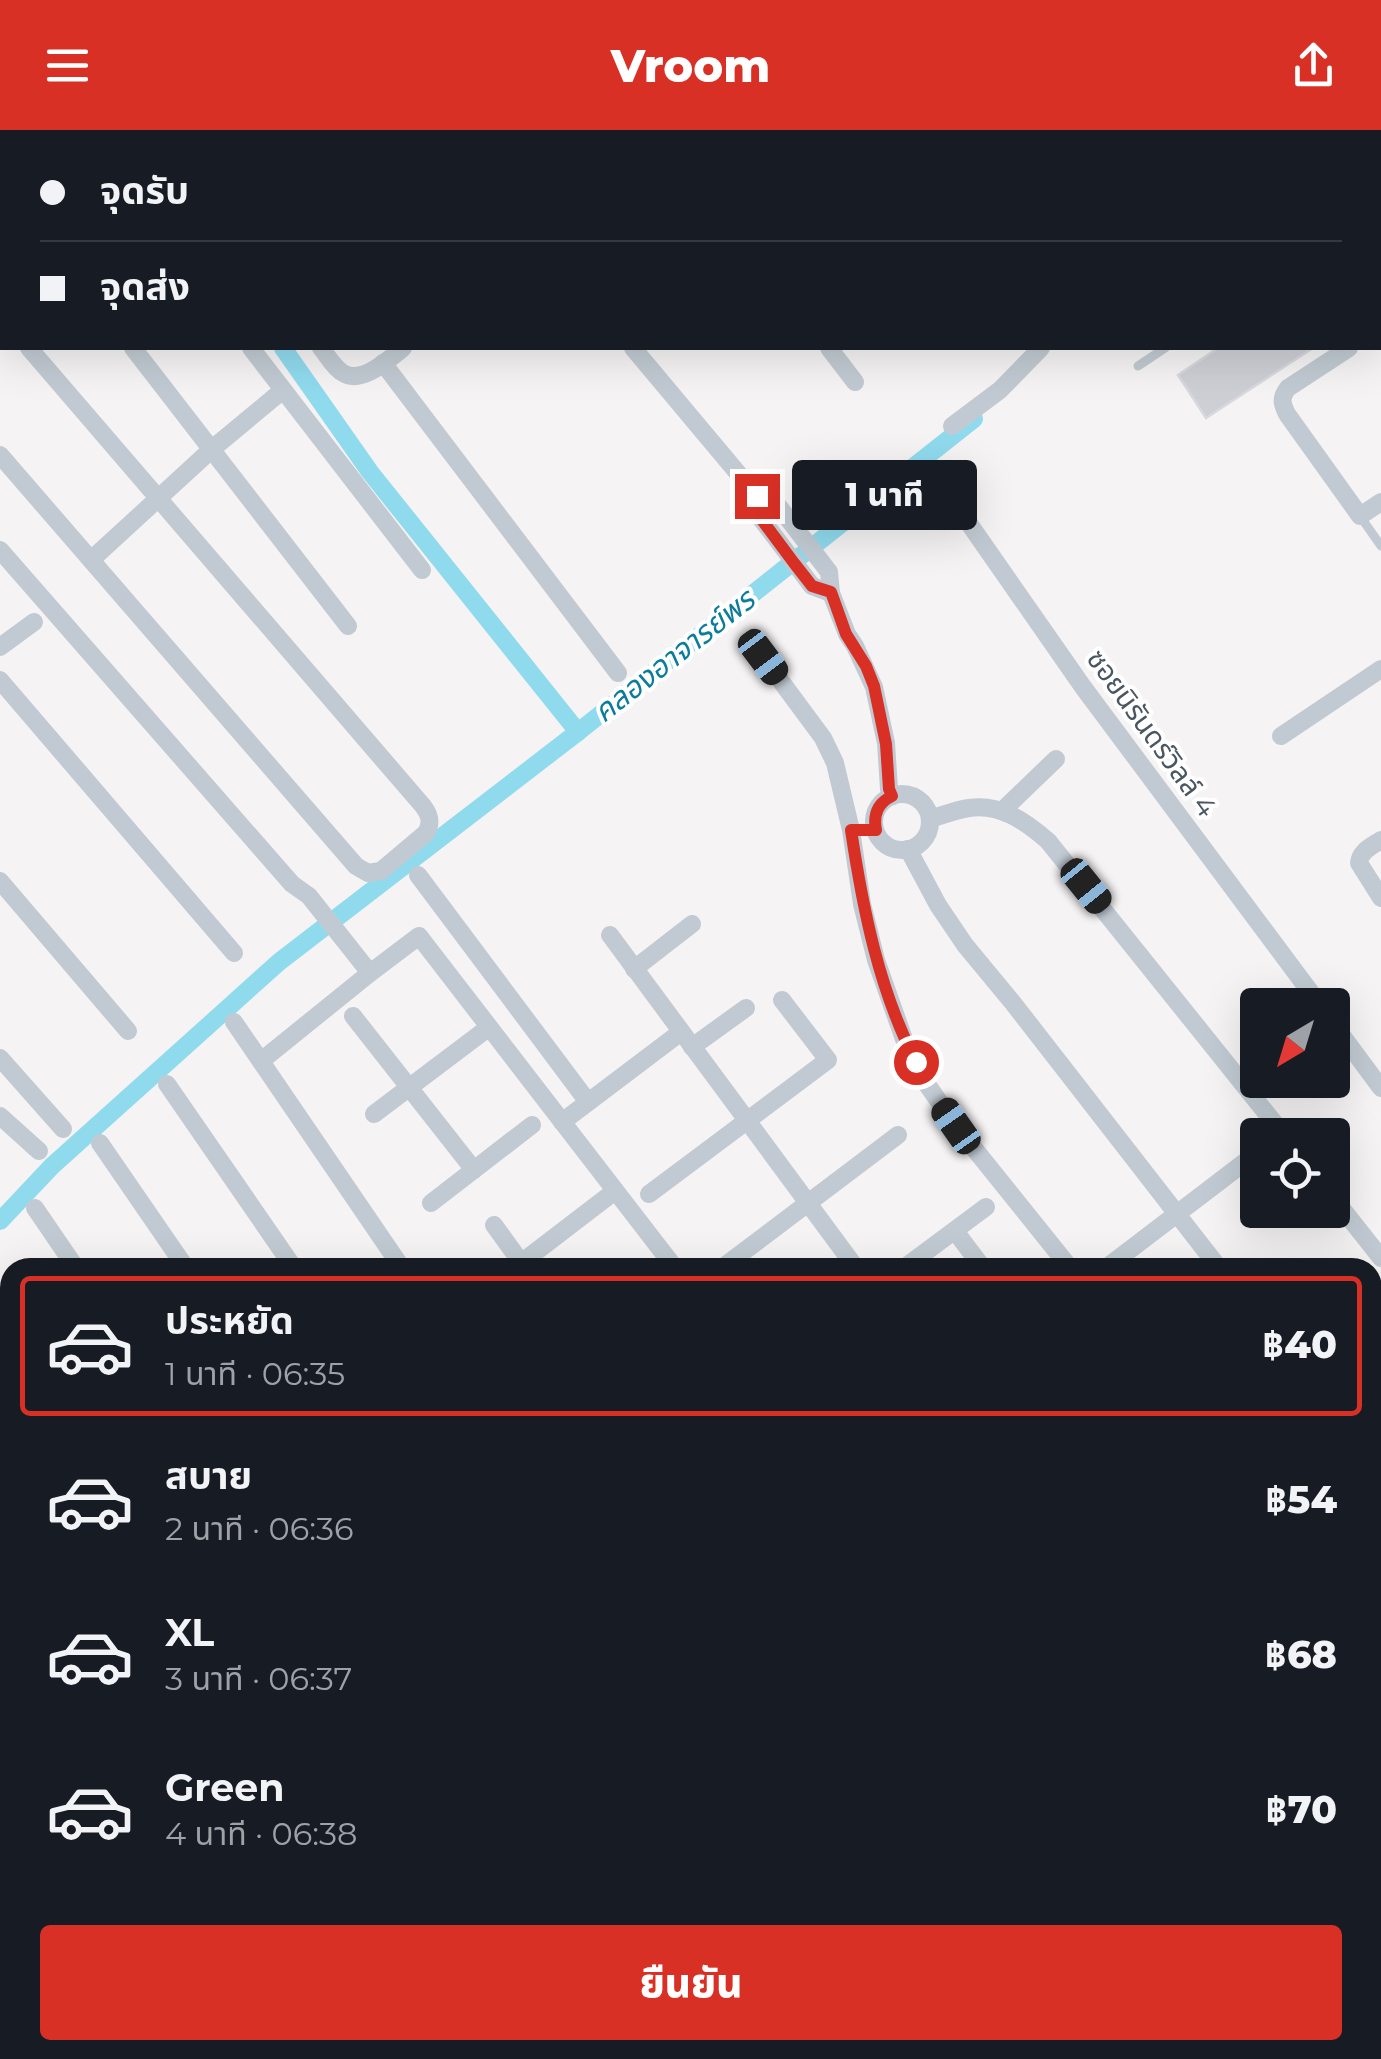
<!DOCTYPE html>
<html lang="th">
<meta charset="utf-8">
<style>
:root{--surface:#171b24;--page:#20242c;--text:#f1f3f6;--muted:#9ea1a6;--line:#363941;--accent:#d93025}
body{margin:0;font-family:Montserrat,"Noto Sans Thai",sans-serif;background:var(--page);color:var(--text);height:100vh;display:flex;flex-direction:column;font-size:38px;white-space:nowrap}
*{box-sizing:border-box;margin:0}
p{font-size:32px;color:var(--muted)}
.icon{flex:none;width:55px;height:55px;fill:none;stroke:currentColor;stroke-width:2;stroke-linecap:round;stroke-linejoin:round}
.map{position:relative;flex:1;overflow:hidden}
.drawer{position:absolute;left:0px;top:1128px;width:1382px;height:802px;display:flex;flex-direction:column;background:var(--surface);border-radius:30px 30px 0 0;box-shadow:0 10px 40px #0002}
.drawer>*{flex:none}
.guide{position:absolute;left:0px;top:0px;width:1382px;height:220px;box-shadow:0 10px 40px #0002;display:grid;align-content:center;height:220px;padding:0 40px;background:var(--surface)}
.needle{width:65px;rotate:218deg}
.fabs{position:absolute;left:1240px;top:858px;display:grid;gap:20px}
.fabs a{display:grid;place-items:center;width:110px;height:110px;border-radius:10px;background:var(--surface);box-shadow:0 10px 40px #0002;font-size:50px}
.end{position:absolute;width:45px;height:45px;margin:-22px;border:12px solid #d93025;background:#fff;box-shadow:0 0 0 5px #fff}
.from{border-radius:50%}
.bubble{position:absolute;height:70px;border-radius:10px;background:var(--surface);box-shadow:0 10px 40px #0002;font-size:32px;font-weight:800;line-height:70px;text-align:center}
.car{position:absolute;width:30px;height:60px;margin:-30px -15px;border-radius:12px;box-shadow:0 0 8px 2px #0007;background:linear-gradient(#222 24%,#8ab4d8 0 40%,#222 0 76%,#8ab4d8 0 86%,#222 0)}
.guide b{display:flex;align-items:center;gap:35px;height:95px;font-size:38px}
.guide b+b{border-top:2px solid var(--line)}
.guide i{width:25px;height:25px;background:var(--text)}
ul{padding:18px 0 0;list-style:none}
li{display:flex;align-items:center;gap:30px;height:140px;margin:0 20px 15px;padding:0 20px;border:5px solid transparent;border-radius:10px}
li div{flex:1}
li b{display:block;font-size:38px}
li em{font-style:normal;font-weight:800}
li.active{border-color:var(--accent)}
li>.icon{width:90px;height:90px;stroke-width:1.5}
.action{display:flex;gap:20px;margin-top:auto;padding:20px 40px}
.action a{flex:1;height:115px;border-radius:10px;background:var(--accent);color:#fff;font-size:40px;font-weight:800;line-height:115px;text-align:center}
header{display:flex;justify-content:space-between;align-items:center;height:130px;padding:0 40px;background:var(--accent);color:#fff;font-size:45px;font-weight:800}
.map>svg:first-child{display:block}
</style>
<header><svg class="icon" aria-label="menu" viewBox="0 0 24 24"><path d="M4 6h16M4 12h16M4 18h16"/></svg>Vroom<svg class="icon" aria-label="share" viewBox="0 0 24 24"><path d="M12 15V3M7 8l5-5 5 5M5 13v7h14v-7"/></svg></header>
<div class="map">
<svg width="1381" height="1929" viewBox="0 0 1381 1929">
<rect width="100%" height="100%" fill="#f5f3f3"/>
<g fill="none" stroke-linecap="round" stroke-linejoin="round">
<g stroke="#90daee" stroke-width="18">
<polyline points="110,0 112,2"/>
<polyline points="1322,2 1326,0"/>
<polyline points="283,218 370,342 578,602 974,289"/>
<polyline points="0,1091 52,1036 279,832 578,602"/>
</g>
</g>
<polygon fill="#cdcfd5" stroke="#d7d9de" stroke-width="2.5" points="1218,218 1313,218 1206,288 1178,245"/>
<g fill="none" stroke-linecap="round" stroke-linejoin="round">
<g stroke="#c1cad2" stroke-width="9">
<polyline points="1138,236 1165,218"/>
<polyline points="1360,386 1381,416"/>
</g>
<g stroke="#c1cad2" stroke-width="18">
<polyline points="139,0 141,2"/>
<polyline points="303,0 305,2"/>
<polyline points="504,0 504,2"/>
<polyline points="1129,0 1131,2"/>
<polyline points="1236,0 1238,2"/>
<polyline points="673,2 676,0"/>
<polyline points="1380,133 1381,134"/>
<polyline points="0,175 2,180"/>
<polyline points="1380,197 1381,196"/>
<polyline points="133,218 348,496"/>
<polyline points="251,218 422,440"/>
<path d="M321,218c6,7 13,20 22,25 19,12 46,-14 60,-25"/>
<polyline points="633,218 757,366 759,386 812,456 831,463"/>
<polyline points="829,218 855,252"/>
<path d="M1349,218l-61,40c-8,10 -6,16 -1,26l73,102 21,-14"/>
<polyline points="383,233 618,543"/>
<polyline points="952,296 1000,260 1041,218"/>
<path d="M0,325l356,411 12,7 13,-2 45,-38c6,-10 4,-18 -3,-27l-394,-458"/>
<polyline points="945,359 1083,557 1320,875"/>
<polyline points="757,366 773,369 829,442 831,463 847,504 855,516 874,557 886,613 889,659 893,666"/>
<polyline points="0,420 292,754 309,766 370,843 419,806 675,1138"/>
<polyline points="91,430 212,319 283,260"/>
<polyline points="0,517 34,492"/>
<polyline points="763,527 823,608 835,633 851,700 862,774 876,830 905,912 926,953 956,996 1070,1138"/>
<polyline points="0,550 234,823"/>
<polyline points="1281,606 1381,539"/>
<circle cx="902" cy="692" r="28"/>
<polyline points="1003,680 1056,629"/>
<path d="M930,689c13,-4 26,-9 39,-11 31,-5 57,14 79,33l236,294"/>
<path d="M1381,710c-9,6 -21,11 -22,23l22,35"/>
<polyline points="908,719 938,775 965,815 1013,873 1219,1138"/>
<polyline points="418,745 588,972"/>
<polyline points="0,751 128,901"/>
<polyline points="610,805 856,1138"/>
<polyline points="634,839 692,794"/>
<polyline points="353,886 474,1040"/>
<polyline points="234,892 402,1138"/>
<polyline points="1332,892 1381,958"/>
<polyline points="692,917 746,878"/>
<polyline points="0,928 63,999"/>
<polyline points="261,931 370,843"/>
<polyline points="167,954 294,1138"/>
<polyline points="374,984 488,898"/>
<polyline points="0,986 39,1021"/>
<polyline points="562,992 681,902"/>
<polyline points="100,1013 186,1138"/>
<polyline points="649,1064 828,930 782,870"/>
<polyline points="1332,1066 1381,1128"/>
<polyline points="431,1073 532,995"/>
<polyline points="35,1078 76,1138"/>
<polyline points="494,1095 525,1138"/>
<polyline points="955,1101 983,1138"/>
<polyline points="521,1133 615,1061"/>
<polyline points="722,1138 898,1005"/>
<polyline points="904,1138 986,1077"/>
<polyline points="1106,1138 1258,1022"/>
<polyline points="0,1235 10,1250"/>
<polyline points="1372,1338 1381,1349"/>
<polyline points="0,1376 10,1369"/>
<polyline points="0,1467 10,1482"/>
<polyline points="1372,1488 1381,1482"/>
<polyline points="1372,1635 1377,1641"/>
<polyline points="0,1647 10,1662"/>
<polyline points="1372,1693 1381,1705"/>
<polyline points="0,1758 10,1772"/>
<polyline points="1372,1775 1381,1769"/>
<polyline points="1372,1908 1381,1902"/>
<polyline points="112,1920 118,1929"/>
<polyline points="181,1920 187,1929"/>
<polyline points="400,1920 406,1929"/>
<polyline points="705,1920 711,1929"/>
<polyline points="888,1920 893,1929"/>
<polyline points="960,1920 966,1929"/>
<polyline points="1110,1920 1118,1929"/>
<polyline points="1269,1920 1275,1929"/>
<polyline points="574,1921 575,1920"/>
<polyline points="822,1929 836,1920"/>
<polyline points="1172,1929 1184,1920"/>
<polyline points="1345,1929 1357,1920"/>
</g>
</g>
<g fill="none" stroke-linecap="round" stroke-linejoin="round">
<path stroke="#d93025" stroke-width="12" d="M757,366l2,20 35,47 18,23 19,6 15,42 20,32 8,20 12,58 3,45 3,7c-14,7 -19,18 -16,34h-25c12,80 28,160 65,232"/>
</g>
<g text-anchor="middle" stroke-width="8" stroke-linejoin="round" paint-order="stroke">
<g font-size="28" fill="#4a5661" stroke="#fff">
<text transform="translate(1152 603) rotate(54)" y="10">ซอยนิรันดร์วิลล์ 4</text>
</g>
<g font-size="30" font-style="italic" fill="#0c7c9b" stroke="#fff">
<text transform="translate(674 526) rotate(-38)" y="10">คลองอาจารย์พร</text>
</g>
</g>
</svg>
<div class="fabs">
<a><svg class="needle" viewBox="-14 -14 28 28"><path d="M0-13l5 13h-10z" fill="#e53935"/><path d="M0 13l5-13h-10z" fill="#9ea1a6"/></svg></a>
<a><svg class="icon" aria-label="locate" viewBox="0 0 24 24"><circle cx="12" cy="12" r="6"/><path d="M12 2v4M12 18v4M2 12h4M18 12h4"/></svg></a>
</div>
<i class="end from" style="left:916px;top:932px"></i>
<i class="end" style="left:757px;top:366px"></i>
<div class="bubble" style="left:792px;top:330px;width:185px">1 นาที</div>
<i class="car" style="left:763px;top:527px;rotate:143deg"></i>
<i class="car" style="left:1086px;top:756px;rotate:141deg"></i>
<i class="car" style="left:956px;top:996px;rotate:325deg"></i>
<div class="guide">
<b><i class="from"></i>จุดรับ</b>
<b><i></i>จุดส่ง</b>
</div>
<section class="drawer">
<ul>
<li class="active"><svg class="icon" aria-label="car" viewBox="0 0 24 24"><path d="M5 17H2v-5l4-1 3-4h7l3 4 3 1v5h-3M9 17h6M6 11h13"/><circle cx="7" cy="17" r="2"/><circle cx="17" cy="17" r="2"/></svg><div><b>ประหยัด</b><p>1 นาที · 06:35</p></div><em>฿40</em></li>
<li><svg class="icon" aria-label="car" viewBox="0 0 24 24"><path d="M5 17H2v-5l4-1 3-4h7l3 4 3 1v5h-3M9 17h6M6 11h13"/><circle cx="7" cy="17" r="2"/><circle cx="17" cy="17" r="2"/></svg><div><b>สบาย</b><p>2 นาที · 06:36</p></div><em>฿54</em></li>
<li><svg class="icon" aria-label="car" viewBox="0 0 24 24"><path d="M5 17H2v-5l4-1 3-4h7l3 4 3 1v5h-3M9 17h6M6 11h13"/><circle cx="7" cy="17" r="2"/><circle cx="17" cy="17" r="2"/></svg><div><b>XL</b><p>3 นาที · 06:37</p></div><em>฿68</em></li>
<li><svg class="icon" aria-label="car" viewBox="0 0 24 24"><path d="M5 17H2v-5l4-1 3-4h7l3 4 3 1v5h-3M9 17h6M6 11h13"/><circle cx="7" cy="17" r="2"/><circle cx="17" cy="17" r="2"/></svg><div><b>Green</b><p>4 นาที · 06:38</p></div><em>฿70</em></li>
</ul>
<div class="action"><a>ยืนยัน</a></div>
</section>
</div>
